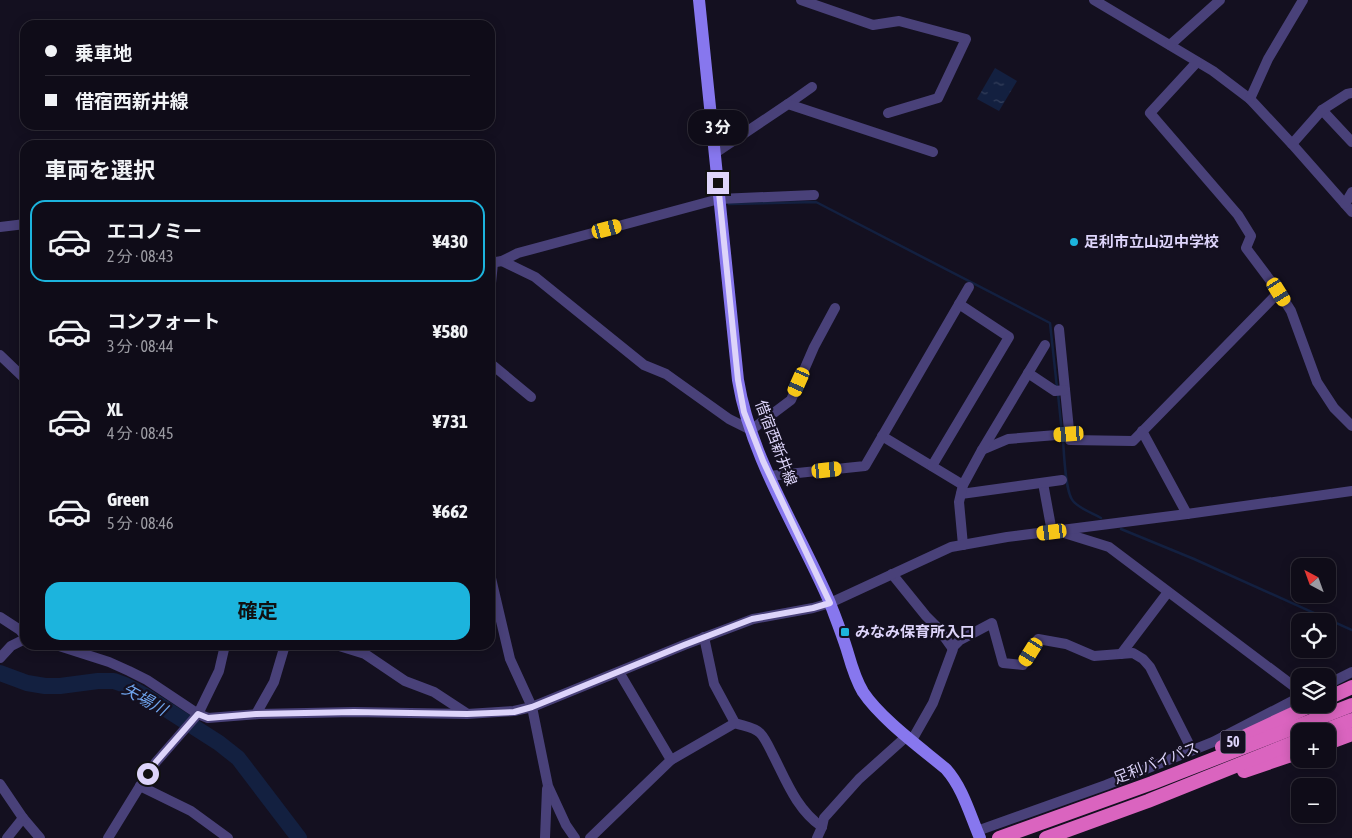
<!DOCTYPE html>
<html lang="ja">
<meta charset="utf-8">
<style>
:root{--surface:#0f0c18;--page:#1d1a25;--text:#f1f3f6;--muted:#9b9ba2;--line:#2f2c37;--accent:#1cb4dd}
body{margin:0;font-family:"Asap Condensed","Noto Sans JP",sans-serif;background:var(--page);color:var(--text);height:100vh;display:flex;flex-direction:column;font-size:19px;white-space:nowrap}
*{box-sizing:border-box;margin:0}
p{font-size:16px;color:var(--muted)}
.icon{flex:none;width:28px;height:28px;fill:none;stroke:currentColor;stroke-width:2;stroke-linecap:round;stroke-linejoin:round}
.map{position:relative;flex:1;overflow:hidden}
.side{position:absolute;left:20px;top:140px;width:475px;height:510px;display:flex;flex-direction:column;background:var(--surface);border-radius:15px;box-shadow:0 2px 12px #0003,0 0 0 1px var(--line)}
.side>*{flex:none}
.top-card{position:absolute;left:20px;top:20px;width:475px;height:110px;border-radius:15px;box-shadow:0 2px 12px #0003,0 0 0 1px var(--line);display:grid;align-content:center;height:110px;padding:0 25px;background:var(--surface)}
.needle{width:32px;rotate:319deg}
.buttons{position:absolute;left:1291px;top:558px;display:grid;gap:10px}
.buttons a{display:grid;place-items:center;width:45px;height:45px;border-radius:10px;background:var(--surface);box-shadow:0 2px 12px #0003,0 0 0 1px var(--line);font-size:25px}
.end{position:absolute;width:22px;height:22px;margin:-11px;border:6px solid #ddd4fa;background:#111;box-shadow:0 0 0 2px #111}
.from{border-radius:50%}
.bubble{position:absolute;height:35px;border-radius:15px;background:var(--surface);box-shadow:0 2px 12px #0003,0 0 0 1px var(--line);font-size:16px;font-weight:700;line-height:35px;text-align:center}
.car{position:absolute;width:15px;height:30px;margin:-15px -8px;border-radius:6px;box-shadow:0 0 4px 1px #0007;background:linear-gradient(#f5c518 24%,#345 0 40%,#f5c518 0 76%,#345 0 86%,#f5c518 0)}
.top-card b{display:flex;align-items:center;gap:18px;height:48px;font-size:19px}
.top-card b+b{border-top:1px solid var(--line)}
.top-card i{width:12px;height:12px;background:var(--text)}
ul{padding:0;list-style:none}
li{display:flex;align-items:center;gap:15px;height:82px;margin:0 10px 8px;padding:0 15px;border:2px solid transparent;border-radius:15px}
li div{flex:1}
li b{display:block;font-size:19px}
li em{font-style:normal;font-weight:700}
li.current{border-color:var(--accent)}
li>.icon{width:45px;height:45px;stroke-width:1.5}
h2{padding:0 25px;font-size:22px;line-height:60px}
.action{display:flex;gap:10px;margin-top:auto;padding:10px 25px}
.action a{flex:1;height:58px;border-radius:15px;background:var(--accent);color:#111;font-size:20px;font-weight:700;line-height:58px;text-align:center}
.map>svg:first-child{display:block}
</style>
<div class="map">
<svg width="1352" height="838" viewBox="0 0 1352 838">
<defs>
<pattern id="water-ripples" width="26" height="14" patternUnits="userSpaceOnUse" patternTransform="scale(1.25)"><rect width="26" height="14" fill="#132040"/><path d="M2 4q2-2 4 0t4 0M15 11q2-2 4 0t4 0" fill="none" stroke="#35405c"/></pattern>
</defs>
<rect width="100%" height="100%" fill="#141020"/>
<polygon fill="url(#water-ripples)" points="995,68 1017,81 999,111 977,99"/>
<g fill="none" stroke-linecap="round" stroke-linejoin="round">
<g stroke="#132040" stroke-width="2.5">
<polyline points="729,204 816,202 1050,323 1057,388"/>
<polyline points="1058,394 1062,433"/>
<path d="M1063,439c1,13 2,53 10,62 7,8 19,12 28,17"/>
<polyline points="1121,529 1194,559 1352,630"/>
</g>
<polyline stroke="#132040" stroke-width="16" points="0,673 27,683 45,686 60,686 98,681 114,681 125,685 144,695 219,743 238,758 299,838"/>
<g stroke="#494179" stroke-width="10">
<polyline points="801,0 873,25 899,21 966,39 938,98 888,113"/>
<polyline points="1094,0 1213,71 1250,99 1292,144 1352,212"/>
<polyline points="1170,45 1220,0"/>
<polyline points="1197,62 1150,113 1238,215 1251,236 1246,248 1279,292 1291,311 1317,382 1334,408 1352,426"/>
<polyline points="1250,99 1268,59 1303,0"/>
<polyline points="788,104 812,87"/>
<polyline points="1322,110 1352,142"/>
<polyline points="1292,144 1322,110 1347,94 1352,93"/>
<polyline points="715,153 788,104 933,152"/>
<polyline points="1345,204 1352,192"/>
<polyline points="0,227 25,224"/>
<polyline points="502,261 535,277 644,365 666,374 729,419 751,430 791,400 814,347 835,308"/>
<polyline points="490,263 502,261 518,253 719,199 814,195"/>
<polyline points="490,293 493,263"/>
<polyline points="1059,329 1070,440 1133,441 1279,292"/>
<polyline points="0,355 25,379"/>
<polyline points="490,363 531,397"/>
<polyline points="1028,373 1055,391 1065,390"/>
<polyline points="1142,431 1187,514"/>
<polyline points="882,436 963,485"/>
<polyline points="982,450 1008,439 1069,434"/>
<polyline points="932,466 1009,337 959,304"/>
<polyline points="769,476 865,466 969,287"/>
<polyline points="1043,483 1052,532"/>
<polyline points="961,494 1062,480"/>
<polyline points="1061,532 1109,547 1300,691"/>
<polyline points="963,545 959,502 963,485 982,450 1045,345"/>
<polyline points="490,574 510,659 532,707 548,786 566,825 575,838"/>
<polyline points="892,574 926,616 938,628 953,649 933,703 912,740"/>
<polyline points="0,617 20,630 25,636"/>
<path d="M704,637l10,47 21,39c8,3 19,4 25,10 5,5 9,14 12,20 14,27 24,56 50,74"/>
<polyline points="56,645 109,662 129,671 147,680 198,714 208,718 259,714 354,712 467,714 514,711 532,707 684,645 753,619 813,608 830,603 951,547 1007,537 1187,514 1352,491"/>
<polyline points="336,645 365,654 405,681 434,692 466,713"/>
<polyline points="952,648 960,640 992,623 1003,663 1023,665 1038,639 1066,644 1094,656 1133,653 1143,659 1150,667 1192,750"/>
<polyline points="1121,654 1168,592"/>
<polyline points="0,658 11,646 25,639"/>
<polyline points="619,672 671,760"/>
<polyline points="1328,684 1352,672"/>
<polyline points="256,714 274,682 285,645"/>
<polyline points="0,784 23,818 40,838"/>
<polyline points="140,786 191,811 228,838"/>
<polyline points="977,831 1106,785 1213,742 1300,697"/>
<polyline points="7,838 23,818"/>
<polyline points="108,838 140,786 156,762 198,714 219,671 225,645"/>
<polyline points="545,838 547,789"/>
<polyline points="590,838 671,760 735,723"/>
<polyline points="817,838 822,827 824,818 859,779 907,736"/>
</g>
<path stroke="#8777ee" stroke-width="12" d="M699,0l39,380c13,80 61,150 92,223 6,16 12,31 17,47 4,14 8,29 16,42 18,27 58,56 83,77 17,19 24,46 34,69"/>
<g stroke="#da64bf" stroke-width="14">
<polyline points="1328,698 1352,687"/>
<polyline points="1323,731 1352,720"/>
<polyline points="1328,743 1352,734"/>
<polyline points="1222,747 1314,704"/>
<polyline points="1244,771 1300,752"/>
<polyline points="999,838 1152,783 1352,705"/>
<polyline points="1046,838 1148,801 1300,740"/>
</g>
</g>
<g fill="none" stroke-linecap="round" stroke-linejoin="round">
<polyline stroke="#ddd4fa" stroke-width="6" points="148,774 156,762 198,714 208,718 256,714 354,712 467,714 514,712 532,707 684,645 752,619 813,608 830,603 763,461 744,412 738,380 718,183"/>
</g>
<g fill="#1cb4dd" stroke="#141020" stroke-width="2">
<circle cx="1074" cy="242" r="5"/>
<rect x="840" y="627" width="10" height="10" rx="2.5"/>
</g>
<g text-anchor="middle" stroke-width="4.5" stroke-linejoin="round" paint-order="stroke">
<rect fill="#141020" stroke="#a199b9" stroke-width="1" x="1220.5" y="730.5" width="25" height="23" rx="4"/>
<g font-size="14" font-weight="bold" fill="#ddd4fa">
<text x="1233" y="747">50</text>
</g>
<g font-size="15" font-weight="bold" fill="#ddd4fa" stroke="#141020" text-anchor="start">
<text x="1084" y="247">足利市立山辺中学校</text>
<text x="855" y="637">みなみ保育所入口</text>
</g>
<g font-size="15" fill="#ddd4fa" stroke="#141020">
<text transform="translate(776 443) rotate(69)" y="5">借宿西新井線</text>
<text transform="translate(1156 763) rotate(-21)" y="5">足利バイパス</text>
</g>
<g font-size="16" font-style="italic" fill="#6fa4ed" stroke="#141020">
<text transform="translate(145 699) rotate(29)" y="6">矢場川</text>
</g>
</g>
</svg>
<div class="buttons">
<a><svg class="needle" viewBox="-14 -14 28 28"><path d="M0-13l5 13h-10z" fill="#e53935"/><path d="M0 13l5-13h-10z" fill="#9b9ba2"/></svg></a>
<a><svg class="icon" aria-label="locate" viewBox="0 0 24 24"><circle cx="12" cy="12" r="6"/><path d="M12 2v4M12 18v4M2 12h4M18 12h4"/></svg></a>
<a><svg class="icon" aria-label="layers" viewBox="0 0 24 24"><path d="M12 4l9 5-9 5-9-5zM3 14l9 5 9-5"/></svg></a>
<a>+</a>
<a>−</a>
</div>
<i class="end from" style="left:148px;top:774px"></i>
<i class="end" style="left:718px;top:183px"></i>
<div class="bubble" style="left:688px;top:110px;width:60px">3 分</div>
<i class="car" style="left:607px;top:229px;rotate:75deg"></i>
<i class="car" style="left:1279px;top:292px;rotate:148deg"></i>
<i class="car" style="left:799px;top:382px;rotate:204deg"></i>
<i class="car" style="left:1069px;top:434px;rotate:266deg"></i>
<i class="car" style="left:827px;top:470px;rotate:84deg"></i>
<i class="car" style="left:1052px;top:532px;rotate:263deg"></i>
<i class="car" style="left:1031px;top:652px;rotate:212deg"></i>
<div class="top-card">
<b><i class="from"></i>乗車地</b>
<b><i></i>借宿西新井線</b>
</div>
<section class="side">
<h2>車両を選択</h2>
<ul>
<li class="current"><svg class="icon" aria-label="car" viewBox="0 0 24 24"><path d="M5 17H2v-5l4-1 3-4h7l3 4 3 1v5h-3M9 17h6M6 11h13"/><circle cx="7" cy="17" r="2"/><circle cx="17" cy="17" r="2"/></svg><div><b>エコノミー</b><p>2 分 · 08:43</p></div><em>¥430</em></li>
<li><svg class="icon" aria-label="car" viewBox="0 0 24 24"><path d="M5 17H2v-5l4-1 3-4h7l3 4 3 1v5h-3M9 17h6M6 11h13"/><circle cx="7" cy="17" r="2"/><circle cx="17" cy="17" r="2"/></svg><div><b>コンフォート</b><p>3 分 · 08:44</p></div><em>¥580</em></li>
<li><svg class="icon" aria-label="car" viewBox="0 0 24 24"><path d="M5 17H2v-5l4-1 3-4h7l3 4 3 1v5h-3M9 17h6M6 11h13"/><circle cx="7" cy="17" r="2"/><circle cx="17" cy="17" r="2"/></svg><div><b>XL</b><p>4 分 · 08:45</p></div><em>¥731</em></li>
<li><svg class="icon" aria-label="car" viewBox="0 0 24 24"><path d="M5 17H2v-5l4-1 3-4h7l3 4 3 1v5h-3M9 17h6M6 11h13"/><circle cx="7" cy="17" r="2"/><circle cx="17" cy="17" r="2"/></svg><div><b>Green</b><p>5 分 · 08:46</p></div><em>¥662</em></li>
</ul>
<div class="action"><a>確定</a></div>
</section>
</div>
